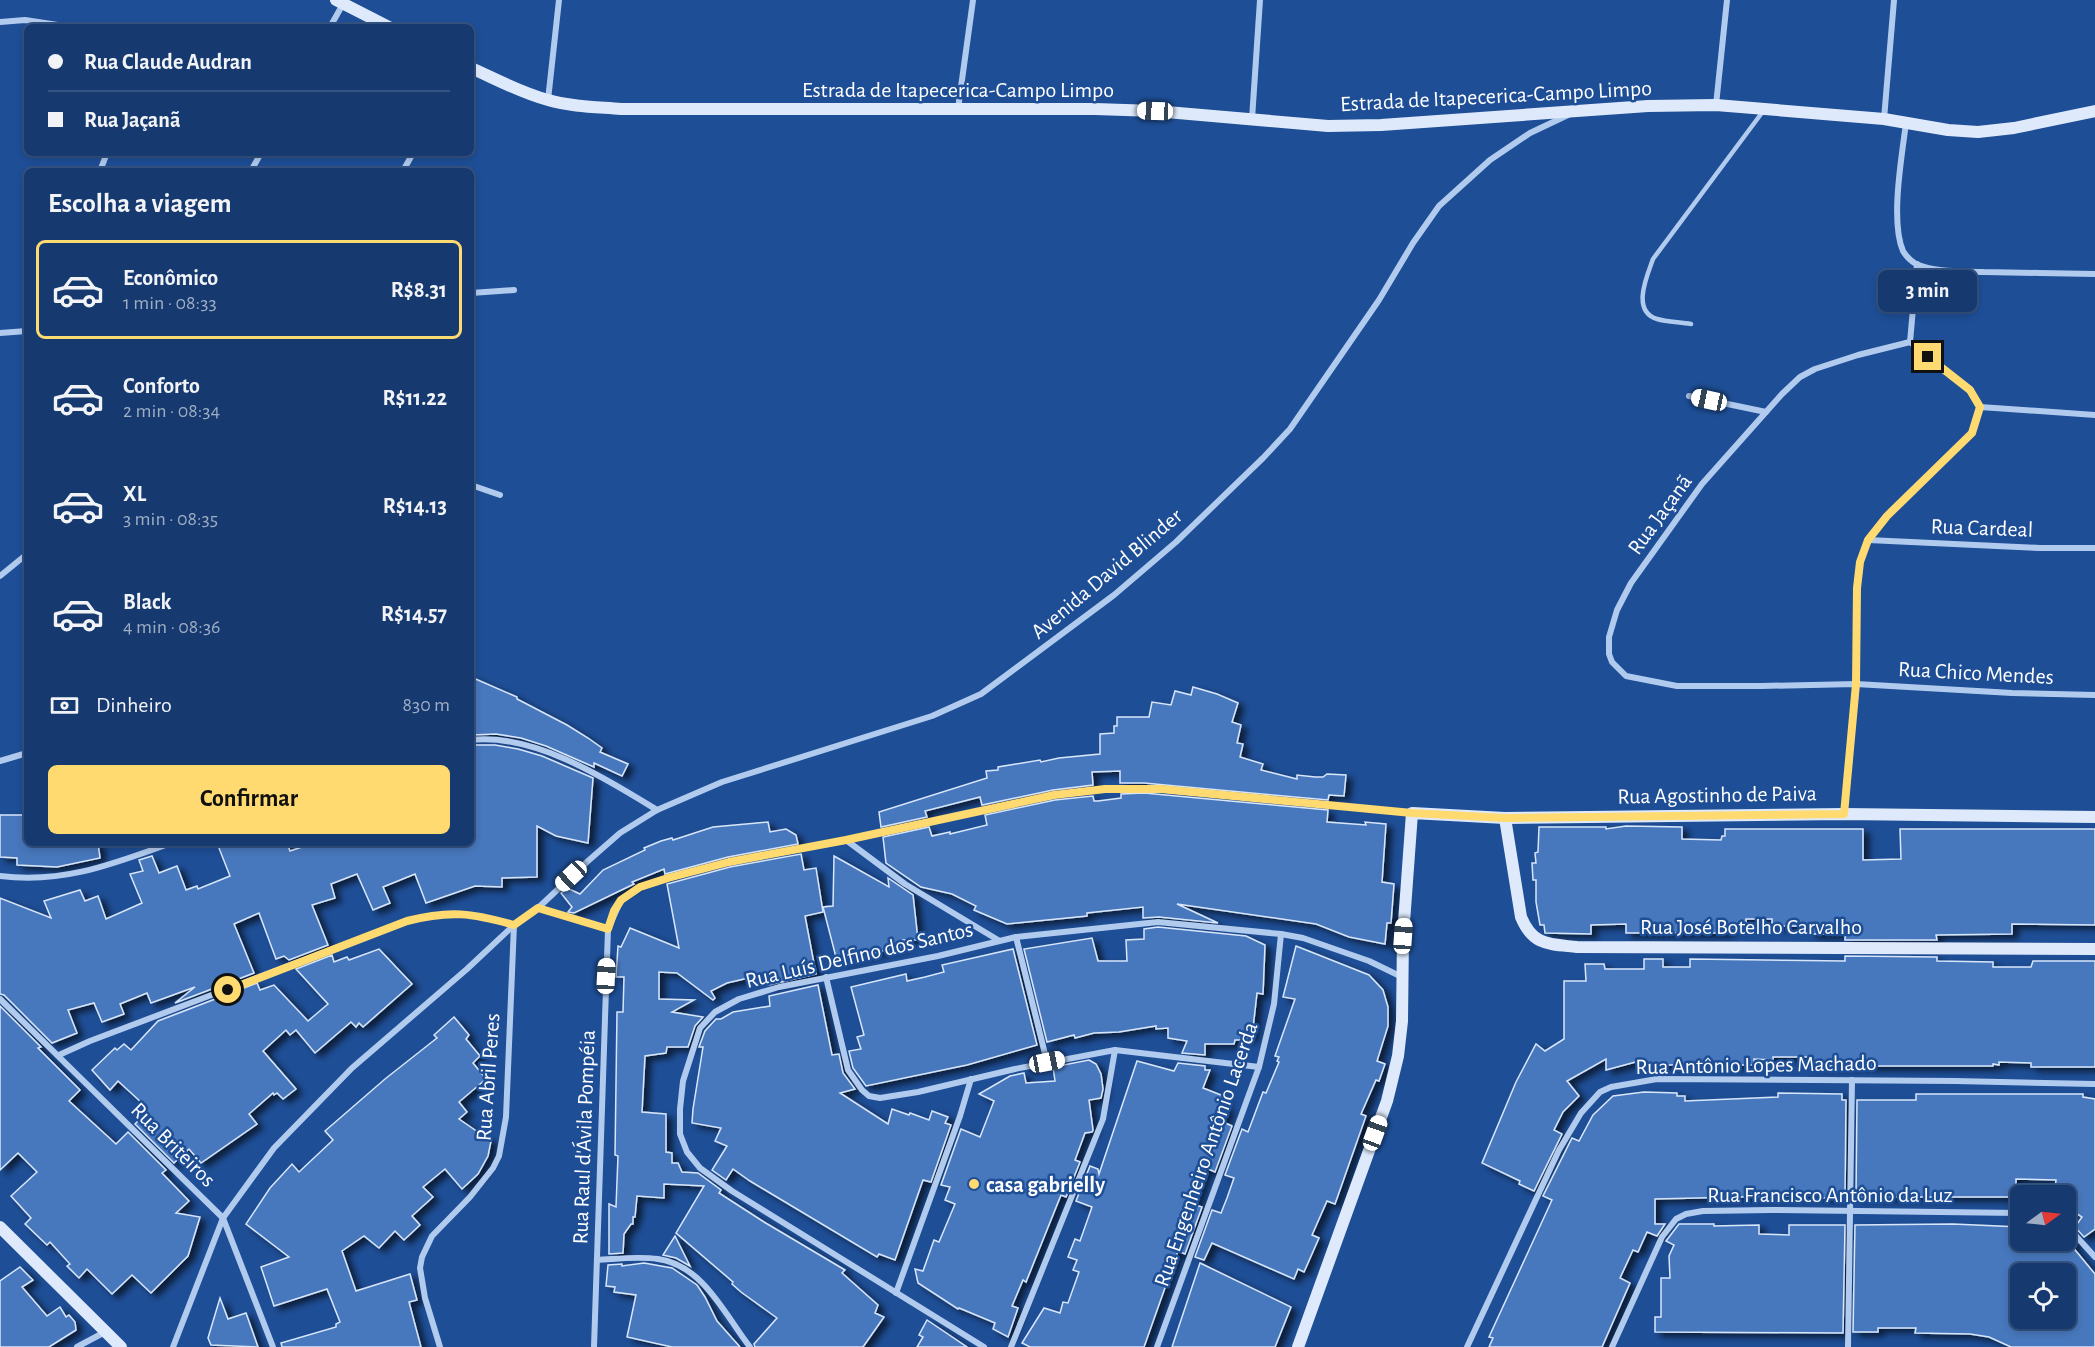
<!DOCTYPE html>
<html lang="pt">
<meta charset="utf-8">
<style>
:root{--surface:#163a70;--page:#1f4175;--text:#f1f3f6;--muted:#9eadc3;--line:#355483;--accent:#feda70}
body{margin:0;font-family:"Alegreya Sans",sans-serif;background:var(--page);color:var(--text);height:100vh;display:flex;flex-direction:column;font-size:22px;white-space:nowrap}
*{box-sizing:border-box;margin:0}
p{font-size:20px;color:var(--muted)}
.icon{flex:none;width:33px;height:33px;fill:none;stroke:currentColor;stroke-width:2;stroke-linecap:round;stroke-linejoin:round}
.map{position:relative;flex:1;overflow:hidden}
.details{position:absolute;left:24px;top:168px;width:450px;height:678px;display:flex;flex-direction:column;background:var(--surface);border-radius:9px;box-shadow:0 3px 9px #0003,0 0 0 2px var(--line)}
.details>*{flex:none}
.hud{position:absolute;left:24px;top:24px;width:450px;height:132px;border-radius:9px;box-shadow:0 3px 9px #0003,0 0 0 2px var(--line);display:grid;align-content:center;height:132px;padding:0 24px;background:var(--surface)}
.needle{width:39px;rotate:75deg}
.tools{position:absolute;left:2010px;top:1185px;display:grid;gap:12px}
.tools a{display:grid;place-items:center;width:66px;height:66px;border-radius:9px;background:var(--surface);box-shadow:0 3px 9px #0003,0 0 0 2px var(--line);font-size:30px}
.end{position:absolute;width:27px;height:27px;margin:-14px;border:8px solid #feda70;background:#111;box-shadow:0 0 0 3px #111}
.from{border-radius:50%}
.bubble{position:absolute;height:42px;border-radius:9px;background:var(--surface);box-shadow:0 3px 9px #0003,0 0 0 2px var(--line);font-size:20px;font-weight:600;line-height:42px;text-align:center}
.car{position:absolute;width:18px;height:36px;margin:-18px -9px;border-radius:8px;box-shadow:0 0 4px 2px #0007;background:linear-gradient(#fff 24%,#345 0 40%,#fff 0 76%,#345 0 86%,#fff 0)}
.hud b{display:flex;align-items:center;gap:21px;height:57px;font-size:22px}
.hud b+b{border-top:2px solid var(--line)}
.hud i{width:15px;height:15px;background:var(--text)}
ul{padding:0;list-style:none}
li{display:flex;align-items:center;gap:18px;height:99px;margin:0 12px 9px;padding:0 12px;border:3px solid transparent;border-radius:9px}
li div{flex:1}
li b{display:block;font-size:22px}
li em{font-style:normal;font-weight:600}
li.active{border-color:var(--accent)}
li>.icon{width:54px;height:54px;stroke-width:1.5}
h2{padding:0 24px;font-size:27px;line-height:72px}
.pay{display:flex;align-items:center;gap:15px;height:66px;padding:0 24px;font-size:22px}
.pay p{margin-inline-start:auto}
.cta{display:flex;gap:12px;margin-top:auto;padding:12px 24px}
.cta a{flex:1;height:69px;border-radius:9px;background:var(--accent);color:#111;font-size:24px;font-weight:600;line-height:69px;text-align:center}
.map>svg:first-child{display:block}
</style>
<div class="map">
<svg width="2095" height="1347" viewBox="0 0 2095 1347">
<defs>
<filter id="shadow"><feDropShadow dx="6" dy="4" stdDeviation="3" flood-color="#0009"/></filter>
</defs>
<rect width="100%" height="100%" fill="#1e4e96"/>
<g fill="#4677bc" stroke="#d8e6fb" stroke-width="1.5" fill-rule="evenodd" filter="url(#shadow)">
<polygon points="471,677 517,697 517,699 567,725 588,738 602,748 600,752 628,764 622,776 594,763 594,767 546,746 521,738 496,734 471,735"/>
<polygon points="1193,687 1217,694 1238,703 1232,722 1241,725 1237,743 1243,744 1240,757 1263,764 1261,770 1297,779 1297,775 1315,777 1323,777 1327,774 1346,775 1344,796 1329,795 1328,800 1144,783 1120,783 1120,771 1092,772 1093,785 1053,790 982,805 980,797 925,811 927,817 881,827 879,812 987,778 986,771 998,770 998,767 1040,760 1041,762 1059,758 1100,754 1100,734 1114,733 1114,726 1117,726 1117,717 1149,717 1152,702 1171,705 1175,691 1191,695"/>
<polygon points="471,745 495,745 518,749 542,756 593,778 588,843 556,836 537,826 537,877 502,878 502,887 475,886 426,903 415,874 383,887 390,903 373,910 357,874 331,884 335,898 312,905 328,945 289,960 284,956 276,959 259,913 234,924 254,973 175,1003 195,987 151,1003 147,993 120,1004 124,1014 102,1022 94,1003 68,1010 77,1033 52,1043 4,995 0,994 0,898 51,918 44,901 80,890 85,901 98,896 106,919 142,903 130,874 143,871 139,860 152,856 159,873 177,866 186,890 197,886 198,889 230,876 217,843 287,843 290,851 314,843 471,843 471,799 475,798 471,773"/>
<polygon points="1144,793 1328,810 1327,822 1366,825 1365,822 1386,824 1382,882 1394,884 1391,923 1387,923 1385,944 1349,937 1316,924 1177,904 1218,923 1159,917 1143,918 1143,907 1087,913 1087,916 1007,924 974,910 976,906 952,894 921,887 886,863 883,837 929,827 932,836 950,832 950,834 987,825 985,815 1055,800 1093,796 1094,801 1098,801 1121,798 1121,794"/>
<polygon points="0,815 27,815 27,843 98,843 100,858 57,867 17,865 17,858 0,857"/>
<polygon points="768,822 770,832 786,829 796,835 798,844 728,857 665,874 664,869 632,882 634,884 574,913 568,912 572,907 561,893 567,888 580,894 603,870 645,850 644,848 661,841 672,838 673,840 713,827"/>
<polygon points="1626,826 1682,827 1682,839 1721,840 1722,836 1725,836 1725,829 1863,829 1863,860 1901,859 1900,829 2095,829 2095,925 2012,924 2012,934 1936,935 1937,940 1845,940 1845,934 1811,934 1811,926 1772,926 1772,919 1746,919 1746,928 1728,928 1728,933 1626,933 1626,924 1591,925 1591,934 1545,933 1544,925 1540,925 1536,902 1536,880 1533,880 1532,863 1536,863 1535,853 1538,852 1539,827 1606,827 1606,829"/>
<polygon points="801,854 804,870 816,868 823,912 805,916 816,974 768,985 766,974 727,983 711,991 715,998 713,1000 677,973 659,972 659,999 694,1000 672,1012 703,1017 695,1026 688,1047 667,1047 666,1053 645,1056 642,1112 666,1114 666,1152 672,1153 672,1163 678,1163 682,1172 698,1173 721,1190 719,1193 764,1222 845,1270 842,1273 878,1305 875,1313 884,1317 863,1347 755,1347 754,1344 777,1318 741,1292 732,1284 733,1282 676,1233 704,1186 664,1184 664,1198 637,1196 635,1217 633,1217 633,1224 631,1224 624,1234 623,1253 609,1254 609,1204 616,1207 618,1156 615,1155 617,1012 623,1012 624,977 616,977 618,946 621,947 630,928 679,948 667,884 730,867"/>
<polygon points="834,856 889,887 888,878 913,895 918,940 903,940 905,946 837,961 823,907 833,906"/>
<polygon points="1158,927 1246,936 1265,945 1263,994 1257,993 1252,1037 1243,1040 1235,1040 1234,1044 1205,1044 1205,1055 1182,1053 1187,1041 1168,1038 1168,1028 1156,1029 1156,1026 1119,1032 1094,1033 1075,1038 1074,1035 1047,1042 1024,949 1092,938 1098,961 1127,961 1126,940 1144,939 1144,929"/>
<polygon points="1296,946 1369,975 1383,990 1388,1007 1388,1026 1377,1061 1385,1064 1379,1081 1376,1080 1361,1114 1366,1116 1335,1204 1327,1201 1312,1235 1319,1238 1304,1272 1298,1269 1294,1279 1212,1243 1204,1260 1195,1257 1212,1210 1221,1213 1227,1198 1234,1178 1225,1175 1242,1129 1248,1132 1263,1092 1266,1093 1279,1062 1277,1061 1279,1057 1275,1056 1295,999 1283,997"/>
<polygon points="379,949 412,984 363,1027 359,1023 356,1027 351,1022 315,1053 296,1030 290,1035 286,1030 263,1051 296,1089 283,1099 277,1093 274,1095 273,1093 249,1114 257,1124 201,1163 189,1149 174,1163 135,1124 140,1119 134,1114 143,1104 118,1081 110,1090 92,1070 115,1048 117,1050 124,1044 131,1050 158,1021 257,983 260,990 274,985 308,1021 328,1004 296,969 332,955 334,962 347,957 349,960"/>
<polygon points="1013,949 1037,1045 967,1065 866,1086 853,1068 849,1051 861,1049 857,1037 864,1035 851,987 906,974 907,981 925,977 944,972 942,965"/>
<polygon points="1845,956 1937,957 1937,961 1993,962 1993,967 2031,967 2033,961 2095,961 2095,1067 2031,1067 2031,1063 1999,1062 1999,1065 1993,1064 1993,1066 1810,1066 1810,1057 1773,1057 1773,1060 1754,1059 1754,1065 1643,1065 1643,1060 1606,1070 1606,1059 1567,1081 1579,1096 1563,1112 1554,1130 1562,1134 1534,1191 1519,1184 1520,1181 1482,1163 1516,1082 1536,1044 1545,1051 1564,1039 1564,981 1586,981 1585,964 1604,964 1605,969 1644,969 1644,959 1663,959 1663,967 1690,967 1690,959 1845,961"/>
<polygon points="818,985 832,1055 839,1054 843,1073 855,1089 840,1093 888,1124 892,1109 909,1115 910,1113 929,1120 932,1111 948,1117 945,1123 951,1125 931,1182 923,1180 895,1260 879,1254 877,1257 750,1181 733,1169 726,1180 712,1170 727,1146 715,1141 721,1128 692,1123 693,1109 703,1047 699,1047 705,1031 716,1019 721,1019 733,1012 770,1006 769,996"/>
<polygon points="0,1006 41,1047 38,1048 80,1090 69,1101 116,1144 128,1132 166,1170 162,1173 189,1201 176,1213 200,1217 188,1256 151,1293 132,1275 112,1294 87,1269 79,1278 67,1266 70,1264 50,1242 47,1245 25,1224 31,1218 11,1196 37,1172 18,1153 0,1170"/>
<polygon points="454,1017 469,1035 466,1039 480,1056 473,1063 486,1079 459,1102 467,1112 459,1119 491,1141 488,1156 478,1174 462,1189 445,1169 423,1187 433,1197 412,1216 420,1225 404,1240 395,1231 379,1248 364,1236 342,1251 356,1291 410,1274 417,1300 409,1302 421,1347 282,1347 281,1343 336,1327 336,1324 340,1322 327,1289 274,1306 261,1267 289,1257 246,1224 270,1188 292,1164 299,1172 333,1140 325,1131 385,1079 437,1038 434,1035"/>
<polygon points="1089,1060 1096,1064 1101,1074 1103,1089 1101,1098 1089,1100 1093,1130 1092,1132 1085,1133 1075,1160 1080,1162 1066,1197 1061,1195 1026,1282 1023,1280 1012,1306 1018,1308 1008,1337 993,1329 995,1323 959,1308 958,1309 918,1283 915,1269 923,1271 934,1240 939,1242 955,1204 945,1200 950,1187 941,1185 961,1129 980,1137 994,1101 979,1094 1010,1076 1024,1073 1026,1083 1055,1081 1053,1067"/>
<polygon points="1137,1061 1174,1071 1178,1063 1205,1066 1205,1070 1210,1070 1203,1088 1226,1097 1222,1107 1228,1109 1223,1122 1232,1126 1215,1172 1206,1168 1195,1205 1202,1207 1185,1254 1178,1251 1144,1347 1030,1347 1022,1343 1044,1308 1060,1313 1063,1302 1068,1303 1079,1272 1073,1270 1077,1260 1068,1257 1075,1239 1080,1241 1092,1207 1076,1201 1090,1166 1098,1169 1099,1174"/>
<polygon points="1644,1092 1677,1093 1677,1096 1685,1096 1685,1101 1778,1097 1778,1093 1842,1094 1842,1100 1846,1100 1845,1197 1822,1198 1821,1195 1655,1199 1655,1224 1665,1224 1657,1236 1647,1232 1638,1252 1633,1250 1620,1278 1630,1283 1602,1347 1489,1347 1493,1338 1489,1337 1552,1200 1543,1196 1572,1138 1579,1141 1593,1115 1613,1096"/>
<polygon points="1916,1094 2083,1094 2083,1097 2095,1099 2095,1229 2084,1237 2075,1227 2082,1217 2066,1207 2066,1196 2054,1196 2056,1180 2016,1179 2016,1197 1856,1197 1857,1100 1916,1100"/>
<polygon points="1679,1224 1714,1224 1714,1226 1759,1225 1759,1234 1789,1235 1789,1225 1845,1225 1843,1333 1655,1332 1655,1317 1661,1317 1661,1278 1670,1278 1669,1256 1674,1245 1666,1241"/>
<path d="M1953,1224l67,3v13h46l2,-5 7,8 -4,2 24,29v73h-84l-22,-10 -19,-3 -55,-1 1,-5h-38v4h-25l2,-107zM2020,1274h46v44h-46z"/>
<polygon points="675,1236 690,1266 676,1258 663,1255"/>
<polygon points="644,1263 672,1268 697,1285 705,1297 717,1321 740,1347 672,1347 627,1337 636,1295 614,1292 615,1287 606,1286 608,1265 622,1264 622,1266"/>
<polygon points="1200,1263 1291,1307 1275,1347 1172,1347"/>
<polygon points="20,1267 33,1280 22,1287 47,1316 60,1307 66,1317 69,1315 75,1322 76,1330 49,1347 0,1347 0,1281"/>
<polygon points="220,1298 228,1319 246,1313 258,1347 211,1345 208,1338"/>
<polygon points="927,1320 967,1347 917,1347 923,1337 919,1335"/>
</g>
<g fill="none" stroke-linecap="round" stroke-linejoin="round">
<path stroke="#b1cbef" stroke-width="4.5" d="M1691,324c-11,-2 -24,-2 -34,-5 -26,-8 -10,-43 -4,-60l111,-149"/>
<g stroke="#b1cbef" stroke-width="6">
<polyline points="0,22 25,20 71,27"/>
<polyline points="330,27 343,4"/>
<polyline points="548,100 559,0"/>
<polyline points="1716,105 1727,0"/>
<polyline points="958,109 973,0"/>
<polyline points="1252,119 1260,0"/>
<polyline points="1884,119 1894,0"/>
<path d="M1906,123c-4,32 -16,98 -3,128 3,5 8,10 13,13 20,9 47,7 68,8 37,1 74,1 111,2"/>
<polyline points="100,171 107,153"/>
<polyline points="251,171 261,153"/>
<polyline points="403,171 413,153"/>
<polyline points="471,293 514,290"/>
<polyline points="0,333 27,331"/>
<polyline points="1910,342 1917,264"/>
<polyline points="1689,396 1766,412"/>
<polyline points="1980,407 1970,390 1910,342 1858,355 1815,369 1800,377 1782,394 1702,484 1631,583 1617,610 1609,637 1609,654 1612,662 1626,676 1677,686 1761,686 1856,684 2012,693 2095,695"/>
<polyline points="1980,407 2095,415"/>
<polyline points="471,485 500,495"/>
<polyline points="1868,540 2040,548 2095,548"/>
<polyline points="0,576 27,554"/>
<path d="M471,740c63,-7 134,38 186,70"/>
<polyline points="0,761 27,753"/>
<polyline points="1844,814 1856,684 1857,588 1860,562 1868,540 1887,516 1972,433 1980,407"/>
<polyline points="846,840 905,884 998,940"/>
<path d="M0,876c63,8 113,-12 171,-33"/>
<polyline points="538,908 608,929 621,900 640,887 668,878 729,862 846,840 1054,795 1105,789 1144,788 1412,813"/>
<polyline points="1016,937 1047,1062"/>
<polyline points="826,977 848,1070 862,1090 869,1096 880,1098 918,1092 1015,1069 1115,1050 1259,1067"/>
<polyline points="0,999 223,1218 273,1347"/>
<path d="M59,1055l31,-14 317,-120c45,-11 63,-8 107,4l-8,192 -7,39 -6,12 -23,29 -38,39 -10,21 -2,11 5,30 15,49"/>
<polyline points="2066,1225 2095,1257"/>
<path d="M597,1260c20,-1 41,-4 61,-1 45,6 67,56 92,88"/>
<polyline points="896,1293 960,1116 971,1079"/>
<polyline points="77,1347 105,1332"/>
<polyline points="173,1347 223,1218 274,1148 352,1068 467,969 514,925 538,908 588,861 620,833 657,810 722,782 932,716 981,694 1114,595 1176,542 1263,458 1290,429 1379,300 1413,243 1439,206 1490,160 1530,133 1568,115"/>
<polyline points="594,1347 608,929"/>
<polyline points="984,1347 732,1191 700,1168 687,1152 680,1134 680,1109 683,1081 700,1028 715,1012 739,999 779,987 938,956 1016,937 1158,922 1281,934 1303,938 1369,961 1402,977"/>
<polyline points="1011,1347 1103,1119 1115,1050"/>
<polyline points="1157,1347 1259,1067 1274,1004 1281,934"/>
<polyline points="1467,1347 1559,1150 1581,1113 1600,1092 1611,1087 1657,1079 1955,1081 2095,1084"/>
<polyline points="1612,1347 1662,1237 1676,1219 1686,1214 1703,1211 1771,1210 2020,1213"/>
<polyline points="1848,1347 1852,1080"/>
</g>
<g stroke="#deeafb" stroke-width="12">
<polyline points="336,0 389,27"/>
<path d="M471,68c25,11 50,25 77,32 24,7 49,7 73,9h474l60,2 173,15 53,-1 267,-19 68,-1 168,14 64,11 30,2 36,-4 81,-17"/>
<path d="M1505,818l16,99c12,29 28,27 56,30l518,2"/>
<polyline points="0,1227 121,1347"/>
<polyline points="1298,1347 1387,1101 1398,1056 1402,1021 1403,936 1412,813 1505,818 1844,814 2095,817"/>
</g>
</g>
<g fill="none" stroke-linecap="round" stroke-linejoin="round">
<path stroke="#feda70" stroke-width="8" d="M228,990l179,-69c43,-11 65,-8 107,4l24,-17 70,21 6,-18 7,-11 19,-13 28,-9 61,-16 117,-22 208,-45 51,-6h56l251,24 93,5 339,-4 12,-130 1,-96 3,-26 8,-22 19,-24 85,-83 8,-26 -10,-17 -42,-33"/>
</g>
<circle fill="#feda70" stroke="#1e4e96" stroke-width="2" cx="974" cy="1184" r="6"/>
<g text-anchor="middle" stroke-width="5" stroke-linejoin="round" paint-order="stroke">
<g font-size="22" fill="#fff" stroke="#1e4e96">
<text x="958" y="97">Estrada de Itapecerica-Campo Limpo</text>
<text transform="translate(1496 95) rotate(-3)" y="8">Estrada de Itapecerica-Campo Limpo</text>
<text transform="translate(1659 514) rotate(-54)" y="8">Rua Jaçanã</text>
<text transform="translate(1982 527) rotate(2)" y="8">Rua Cardeal</text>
<text transform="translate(1106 573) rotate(-40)" y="8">Avenida David Blinder</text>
<text transform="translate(1976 672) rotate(3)" y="8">Rua Chico Mendes</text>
<text transform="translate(1717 794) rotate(-1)" y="8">Rua Agostinho de Paiva</text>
<text x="1751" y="934">Rua José Botelho Carvalho</text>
<text transform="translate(859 954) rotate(-13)" y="8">Rua Luís Delfino dos Santos</text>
<text transform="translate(1756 1064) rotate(-1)" y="8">Rua Antônio Lopes Machado</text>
<text transform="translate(487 1077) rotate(-86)" y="8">Rua Abril Peres</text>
<text transform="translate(583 1137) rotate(-88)" y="8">Rua Raul d'Ávila Pompéia</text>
<text transform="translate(174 1144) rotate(45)" y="8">Rua Briteiros</text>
<text transform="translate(1205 1154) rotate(-71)" y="8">Rua Engenheiro Antônio Lacerda</text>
<text x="1830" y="1202">Rua Francisco Antônio da Luz</text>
</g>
<g font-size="22" font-weight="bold" fill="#fff" stroke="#1e4e96" text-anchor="start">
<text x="986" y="1192">casa gabrielly</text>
</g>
</g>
</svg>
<div class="tools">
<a><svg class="needle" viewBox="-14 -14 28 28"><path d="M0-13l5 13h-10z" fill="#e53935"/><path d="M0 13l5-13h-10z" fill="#9eadc3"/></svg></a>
<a><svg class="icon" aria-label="locate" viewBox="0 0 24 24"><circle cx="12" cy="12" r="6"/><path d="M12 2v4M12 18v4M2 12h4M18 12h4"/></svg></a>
</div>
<i class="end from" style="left:228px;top:990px"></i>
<i class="end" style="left:1928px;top:357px"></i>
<div class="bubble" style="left:1878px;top:270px;width:99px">3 min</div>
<i class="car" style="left:1155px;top:111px;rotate:272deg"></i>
<i class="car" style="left:1709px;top:400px;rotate:282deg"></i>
<i class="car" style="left:571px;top:876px;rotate:227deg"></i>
<i class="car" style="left:1403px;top:936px;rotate:4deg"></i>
<i class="car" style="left:606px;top:976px;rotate:3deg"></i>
<i class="car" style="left:1047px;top:1062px;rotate:79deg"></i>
<i class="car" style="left:1375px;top:1133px;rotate:20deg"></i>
<div class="hud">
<b><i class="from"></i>Rua Claude Audran</b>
<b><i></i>Rua Jaçanã</b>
</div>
<section class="details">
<h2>Escolha a viagem</h2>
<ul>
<li class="active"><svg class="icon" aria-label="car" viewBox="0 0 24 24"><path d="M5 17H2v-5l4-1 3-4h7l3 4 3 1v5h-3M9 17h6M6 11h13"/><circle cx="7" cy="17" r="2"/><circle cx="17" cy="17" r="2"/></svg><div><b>Econômico</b><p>1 min · 08:33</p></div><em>R$8.31</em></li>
<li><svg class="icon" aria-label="car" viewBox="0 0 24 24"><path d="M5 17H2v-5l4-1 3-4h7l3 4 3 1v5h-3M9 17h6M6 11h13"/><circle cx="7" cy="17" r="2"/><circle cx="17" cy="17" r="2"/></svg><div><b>Conforto</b><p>2 min · 08:34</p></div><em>R$11.22</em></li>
<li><svg class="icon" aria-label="car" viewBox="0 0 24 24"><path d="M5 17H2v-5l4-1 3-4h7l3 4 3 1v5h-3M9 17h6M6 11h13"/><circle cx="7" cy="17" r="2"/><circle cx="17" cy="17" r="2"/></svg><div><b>XL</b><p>3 min · 08:35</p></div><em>R$14.13</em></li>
<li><svg class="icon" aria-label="car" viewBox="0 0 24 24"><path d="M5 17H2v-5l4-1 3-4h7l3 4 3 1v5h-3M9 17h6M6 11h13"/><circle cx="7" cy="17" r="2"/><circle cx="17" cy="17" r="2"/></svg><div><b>Black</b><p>4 min · 08:36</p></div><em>R$14.57</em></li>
</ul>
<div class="pay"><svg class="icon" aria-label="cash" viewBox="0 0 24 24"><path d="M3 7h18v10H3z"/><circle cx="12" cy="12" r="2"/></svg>Dinheiro<p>830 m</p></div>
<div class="cta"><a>Confirmar</a></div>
</section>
</div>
